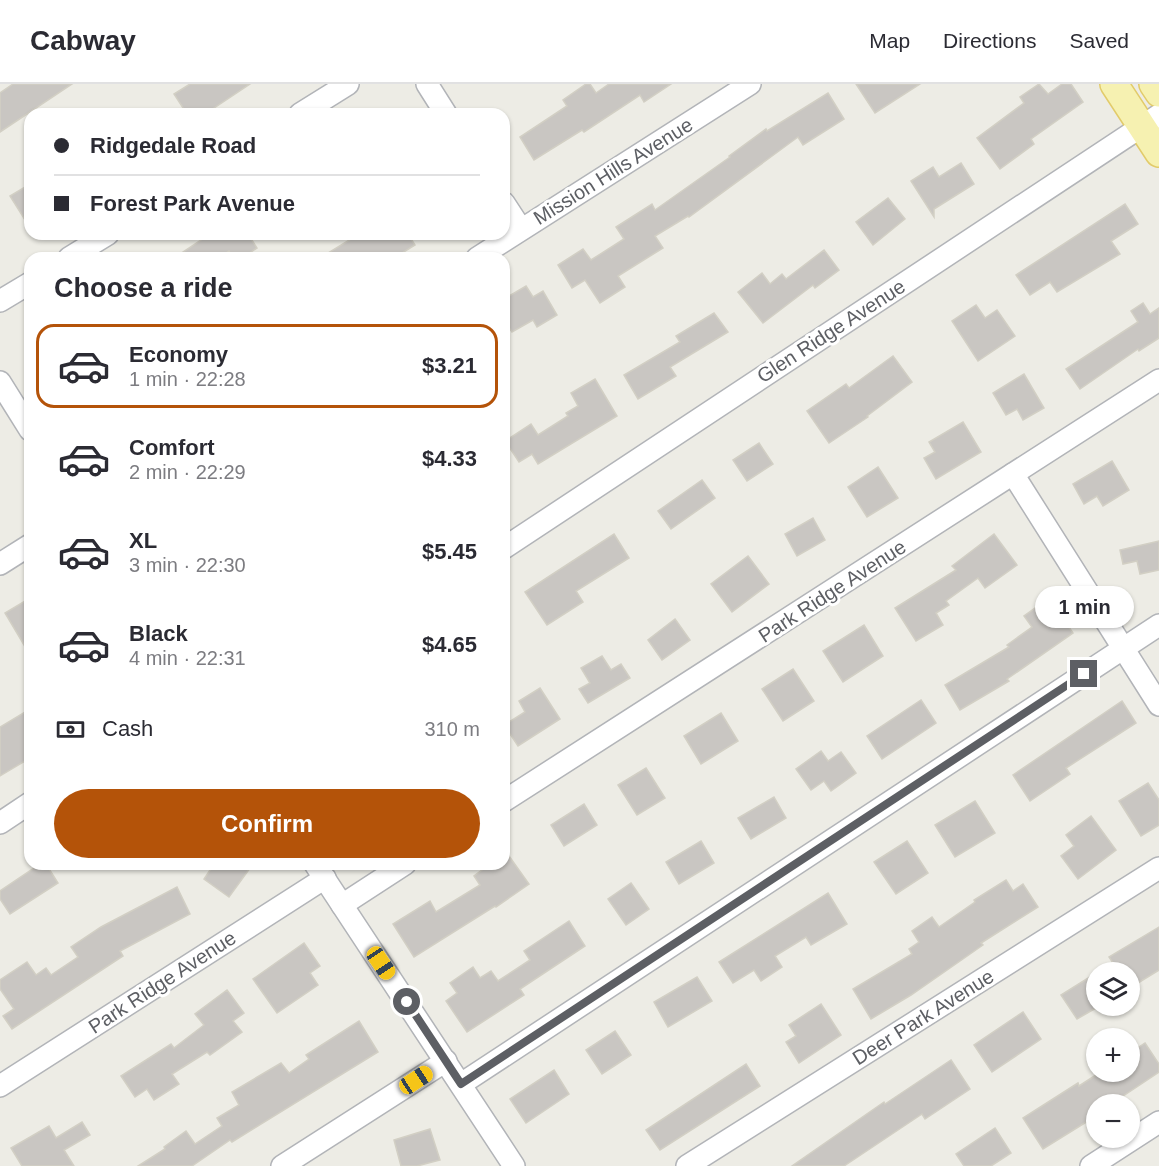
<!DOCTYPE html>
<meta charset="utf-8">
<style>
:root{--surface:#fff;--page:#f2f2f3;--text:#2b2b33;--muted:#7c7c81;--line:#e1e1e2;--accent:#b45309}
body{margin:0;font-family:Helvetica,sans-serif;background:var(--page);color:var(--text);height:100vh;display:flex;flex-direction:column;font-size:22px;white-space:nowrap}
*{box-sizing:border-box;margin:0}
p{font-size:20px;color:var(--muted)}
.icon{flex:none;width:33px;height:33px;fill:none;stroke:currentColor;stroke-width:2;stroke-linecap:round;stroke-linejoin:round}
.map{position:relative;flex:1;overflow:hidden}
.side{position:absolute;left:24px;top:168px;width:486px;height:618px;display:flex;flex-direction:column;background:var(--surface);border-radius:18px;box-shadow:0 2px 4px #0004}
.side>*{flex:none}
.top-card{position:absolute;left:24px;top:24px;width:486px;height:132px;border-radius:18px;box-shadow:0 2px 4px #0004;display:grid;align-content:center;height:132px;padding:0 30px;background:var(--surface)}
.controls{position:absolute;left:1086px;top:878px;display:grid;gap:12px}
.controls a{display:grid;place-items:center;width:54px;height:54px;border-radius:50%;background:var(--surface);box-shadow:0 2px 4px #0004;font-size:30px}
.end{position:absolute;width:27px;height:27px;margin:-14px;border:8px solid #5d5f64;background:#fff;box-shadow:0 0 0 3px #fff}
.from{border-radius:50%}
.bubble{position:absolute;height:42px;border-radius:21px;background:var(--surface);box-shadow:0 2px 4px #0004;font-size:20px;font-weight:700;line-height:42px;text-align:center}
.car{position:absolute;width:18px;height:36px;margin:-18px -9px;border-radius:8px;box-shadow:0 0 4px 2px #0007;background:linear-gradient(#f5c518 24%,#345 0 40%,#f5c518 0 76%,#345 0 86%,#f5c518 0)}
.top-card b{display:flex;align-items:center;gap:21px;height:57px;font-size:22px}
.top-card b+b{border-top:2px solid var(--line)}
.top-card i{width:15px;height:15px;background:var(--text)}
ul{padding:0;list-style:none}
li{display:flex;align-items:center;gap:18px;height:84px;margin:0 12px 9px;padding:0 18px;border:3px solid transparent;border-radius:18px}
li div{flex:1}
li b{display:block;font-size:22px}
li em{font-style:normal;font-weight:700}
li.on{border-color:var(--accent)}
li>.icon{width:54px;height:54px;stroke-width:1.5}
h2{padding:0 30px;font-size:27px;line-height:72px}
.pay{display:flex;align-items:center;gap:15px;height:66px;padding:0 30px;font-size:22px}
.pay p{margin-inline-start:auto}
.button{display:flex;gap:12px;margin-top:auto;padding:12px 30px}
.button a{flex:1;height:69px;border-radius:36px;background:var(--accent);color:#fff;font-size:24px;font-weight:700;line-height:69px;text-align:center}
header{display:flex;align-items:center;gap:36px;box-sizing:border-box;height:84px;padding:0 30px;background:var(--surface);border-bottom:2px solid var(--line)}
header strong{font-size:28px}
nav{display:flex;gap:33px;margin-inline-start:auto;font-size:21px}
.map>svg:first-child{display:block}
</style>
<header>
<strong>Cabway</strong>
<nav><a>Map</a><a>Directions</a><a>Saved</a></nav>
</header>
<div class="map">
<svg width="1159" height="1082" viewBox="0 0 1159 1082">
<rect width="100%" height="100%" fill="#edece5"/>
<g fill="#c9c6c2" stroke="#d2cfc4" stroke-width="1.5">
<polygon points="13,0 72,0 0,48 0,9"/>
<polygon points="190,0 250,0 205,30 187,30 174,10"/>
<polygon points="586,0 590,0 596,9 609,0 671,0 644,18 640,11 584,48 582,46 534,76 520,53 567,22 563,16"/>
<polygon points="856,0 920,0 875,29"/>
<polygon points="1039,0 1048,10 1062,0 1071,0 1083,18 1031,55 1034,60 1000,85 977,54 1024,19 1020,13"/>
<polygon points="828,9 844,35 803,61 798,53 689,133 688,132 655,152 663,164 618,192 625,203 600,219 585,196 572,204 558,181 583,165 591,176 624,155 616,143 652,120 655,126 730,73 729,72 766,45 767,47"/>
<polygon points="961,79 974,100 934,125 934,133 911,97 933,83 939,93"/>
<polygon points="30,100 30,144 10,112"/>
<polygon points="888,114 905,135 873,161 856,138"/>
<polygon points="1125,120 1138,140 1111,157 1120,170 1057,208 1050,198 1030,211 1016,191"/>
<polygon points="210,150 248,150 257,164 242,174 233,174 229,167 219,174 174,174"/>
<polygon points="359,150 408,150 415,161 394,174 320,174"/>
<polygon points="824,166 839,186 815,204 813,201 763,239 738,208 762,189 770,200 782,190 786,195"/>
<polygon points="526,202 533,213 543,207 557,231 537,243 533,236 512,248 504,236 504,215"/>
<polygon points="1143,219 1150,230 1159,224 1159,254 1139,267 1138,265 1080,305 1066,285 1138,238 1131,227"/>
<polygon points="976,221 985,234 997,226 1015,252 978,277 952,237"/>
<polygon points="714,229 728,248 670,283 676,292 638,315 624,291 680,258 676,252"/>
<polygon points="893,272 912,298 867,332 868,333 829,359 807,327 846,300 849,304"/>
<polygon points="1024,290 1044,324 1023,336 1017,325 1006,331 993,309"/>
<polygon points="595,295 617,332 538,380 532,370 519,378 505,357 531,340 538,351 568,332 566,329 578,322 571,309"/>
<polygon points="963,338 981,368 936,395 924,374 935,368 929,358"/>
<polygon points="759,359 773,380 747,397 733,376"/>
<polygon points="1112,377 1129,406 1103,422 1097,412 1084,420 1073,400"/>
<polygon points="878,383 898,414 867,433 848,403"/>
<polygon points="702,396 715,414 671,445 658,427"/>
<polygon points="813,434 825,456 797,472 785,450"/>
<polygon points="614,450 629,474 576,507 583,518 547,541 525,508"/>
<polygon points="994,450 1017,481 985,504 978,494 946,517 949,521 936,529 943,541 916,557 895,524 956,486 952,482"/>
<polygon points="1159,457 1159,486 1140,490 1137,477 1123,480 1120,466"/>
<polygon points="748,472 769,500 732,528 711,500"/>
<polygon points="30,514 30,571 5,529"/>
<polygon points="1049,514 1073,549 1007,595 1009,597 960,626 945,601 1009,563 1007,561 1032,543 1024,532"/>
<polygon points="675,535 690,556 662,576 648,556"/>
<polygon points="864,541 883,572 843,598 823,567"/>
<polygon points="602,572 611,586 621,580 630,594 588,619 579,605 590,599 581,584"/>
<polygon points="793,585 814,617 783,637 762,605"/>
<polygon points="540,604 560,635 518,662 504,641 525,628 519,617"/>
<polygon points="921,616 936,639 882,675 867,652"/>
<polygon points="1122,617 1136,639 1066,684 1070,690 1030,717 1013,691"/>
<polygon points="30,625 30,674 0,692 0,643"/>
<polygon points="721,629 738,657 701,680 684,652"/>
<polygon points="821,667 828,677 841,668 856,689 831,707 824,697 811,706 796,685"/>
<polygon points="646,684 665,714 637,731 618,701"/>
<polygon points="1148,699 1159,716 1159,741 1141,752 1119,717"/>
<polygon points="774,713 786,734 751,755 738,734"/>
<polygon points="975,717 995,749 955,773 935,741"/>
<polygon points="584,720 597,741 564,762 551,741"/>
<polygon points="1091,732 1116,766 1078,795 1061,772 1074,762 1066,751"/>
<polygon points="701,757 714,779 679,800 666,778"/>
<polygon points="907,757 928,789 896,810 874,778"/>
<polygon points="504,765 529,800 496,823 495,822 414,873 393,840 430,817 436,828 480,801 474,792 490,780 504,780"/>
<polygon points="40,780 46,780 58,799 10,830 0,815 0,807"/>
<polygon points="214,780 253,780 229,813 204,795"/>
<polygon points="1006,796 1013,807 1023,800 1038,823 981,859 983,861 911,911 871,935 853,905 912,870 909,865 919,858 912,847 932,833 939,843 975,818 974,816"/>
<polygon points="631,799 649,825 626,841 608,815"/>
<polygon points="177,803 190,830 120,867 123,872 12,945 3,932 14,925 0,905 0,896 27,878 36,891 46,884 51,891 78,873 71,863 101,843"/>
<polygon points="828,809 847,840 811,861 806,853 775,872 782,883 761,897 754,886 733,899 719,878"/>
<polygon points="569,837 585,862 520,905 524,911 467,948 446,917 457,909 450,899 473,883 480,894 491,887 498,897 530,876 524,867"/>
<polygon points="1159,843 1159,886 1130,904 1130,888 1098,888 1113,879 1109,873"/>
<polygon points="304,859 320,882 310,889 318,901 277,929 253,895"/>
<polygon points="1096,889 1096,924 1077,935 1061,911"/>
<polygon points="697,893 712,917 668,943 654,918"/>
<polygon points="227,906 244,929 233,937 242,948 210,971 207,968 172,990 179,1000 154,1016 147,1005 135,1013 121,992 171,960 174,964 204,941 195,930"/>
<polygon points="821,920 841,951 799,979 786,958 796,952 789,941"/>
<polygon points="1023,928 1041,955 992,988 974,961"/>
<polygon points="359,937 378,968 232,1058 230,1056 192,1082 138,1082 165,1065 164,1063 186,1047 195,1060 222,1042 217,1034 239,1021 232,1008 281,979 289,989 309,975 306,971"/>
<polygon points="615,947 631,971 602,990 586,966"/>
<polygon points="1145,959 1159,980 1159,988 1111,1020 1096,1020 1096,1032 1043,1065 1023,1034 1078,999 1079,1002 1102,987 1130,987 1130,969"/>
<polygon points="951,976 970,1005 925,1035 922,1030 844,1082 792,1082 884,1018 885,1020"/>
<polygon points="746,980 760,1002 660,1066 646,1046"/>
<polygon points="554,986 569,1010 526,1039 510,1015"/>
<polygon points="82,1038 90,1051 64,1066 74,1082 22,1082 11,1064 49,1042 56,1054"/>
<polygon points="995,1044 1011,1069 991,1082 964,1082 956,1070"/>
<polygon points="430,1045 440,1076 417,1082 401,1082 394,1056"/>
</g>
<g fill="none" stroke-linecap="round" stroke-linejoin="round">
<g stroke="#b2b4b8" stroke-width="24">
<g id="minor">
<polyline points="427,0 446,30"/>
<polyline points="300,30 348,0"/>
<polyline points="504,119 521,145"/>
<polyline points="69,174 108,150"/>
<polyline points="477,174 750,0"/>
<polyline points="0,217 30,199"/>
<polyline points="0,298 30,346"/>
<polyline points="1013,390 1159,621"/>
<polyline points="504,464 1159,31"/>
<polyline points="0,480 30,461"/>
<polyline points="504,717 1159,296"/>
<polyline points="0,739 30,719"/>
<polyline points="315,780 514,1082"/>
<polyline points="342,821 405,780"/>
<polyline points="461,1000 1159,541"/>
<polyline points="0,1002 325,794"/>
<polyline points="282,1082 446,977"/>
<polyline points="687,1082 1159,784"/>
<polyline points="1091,1082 1159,1038"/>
</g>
</g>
<g stroke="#e2cb6a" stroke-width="30">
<g id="major">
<polyline points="1114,0 1159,69"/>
<polyline points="1153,0 1159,9"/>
</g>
</g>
<use href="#minor" stroke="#fff" stroke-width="21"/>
<use href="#major" stroke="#f6f1b1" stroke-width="27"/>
</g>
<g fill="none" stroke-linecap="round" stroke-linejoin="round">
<polyline stroke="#5d5f64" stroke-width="8" points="407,918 461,1000 1084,590"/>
</g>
<g text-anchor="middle" stroke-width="6" stroke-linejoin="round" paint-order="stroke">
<g font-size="20" fill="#5d5f64" stroke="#fff">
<text transform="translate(613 87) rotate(-32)" y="7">Mission Hills Avenue</text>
<text transform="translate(831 247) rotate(-33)" y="7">Glen Ridge Avenue</text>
<text transform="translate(832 507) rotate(-33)" y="7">Park Ridge Avenue</text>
<text transform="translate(162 898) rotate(-33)" y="7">Park Ridge Avenue</text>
<text transform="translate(923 933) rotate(-32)" y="7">Deer Park Avenue</text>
</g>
</g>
</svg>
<div class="controls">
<a><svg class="icon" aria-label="layers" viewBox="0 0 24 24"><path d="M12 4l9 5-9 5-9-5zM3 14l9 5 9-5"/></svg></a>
<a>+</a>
<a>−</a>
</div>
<i class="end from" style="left:407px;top:918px"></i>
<i class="end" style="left:1084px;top:590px"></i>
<div class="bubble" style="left:1035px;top:502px;width:99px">1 min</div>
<i class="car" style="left:381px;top:879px;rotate:146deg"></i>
<i class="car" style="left:416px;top:996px;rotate:57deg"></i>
<div class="top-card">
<b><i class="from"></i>Ridgedale Road</b>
<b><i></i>Forest Park Avenue</b>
</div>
<section class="side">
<h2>Choose a ride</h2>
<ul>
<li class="on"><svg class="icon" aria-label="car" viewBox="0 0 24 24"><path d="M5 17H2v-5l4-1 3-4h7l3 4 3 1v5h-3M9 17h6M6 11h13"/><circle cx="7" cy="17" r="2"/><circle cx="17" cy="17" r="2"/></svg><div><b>Economy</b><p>1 min · 22:28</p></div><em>$3.21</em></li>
<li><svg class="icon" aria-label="car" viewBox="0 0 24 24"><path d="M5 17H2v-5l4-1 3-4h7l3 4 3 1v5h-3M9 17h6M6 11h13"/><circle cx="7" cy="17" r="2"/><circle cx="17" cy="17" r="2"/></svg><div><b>Comfort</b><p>2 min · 22:29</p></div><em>$4.33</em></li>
<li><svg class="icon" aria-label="car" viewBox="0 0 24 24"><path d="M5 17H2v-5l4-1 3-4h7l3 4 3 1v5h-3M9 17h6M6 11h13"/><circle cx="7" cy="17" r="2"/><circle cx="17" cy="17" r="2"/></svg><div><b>XL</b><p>3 min · 22:30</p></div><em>$5.45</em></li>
<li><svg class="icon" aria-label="car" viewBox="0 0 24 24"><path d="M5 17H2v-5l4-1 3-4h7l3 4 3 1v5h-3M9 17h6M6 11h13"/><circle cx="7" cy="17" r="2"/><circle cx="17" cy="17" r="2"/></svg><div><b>Black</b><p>4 min · 22:31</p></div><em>$4.65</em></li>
</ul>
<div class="pay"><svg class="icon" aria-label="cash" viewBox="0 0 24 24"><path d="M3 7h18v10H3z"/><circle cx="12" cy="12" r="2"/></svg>Cash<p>310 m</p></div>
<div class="button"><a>Confirm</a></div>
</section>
</div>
